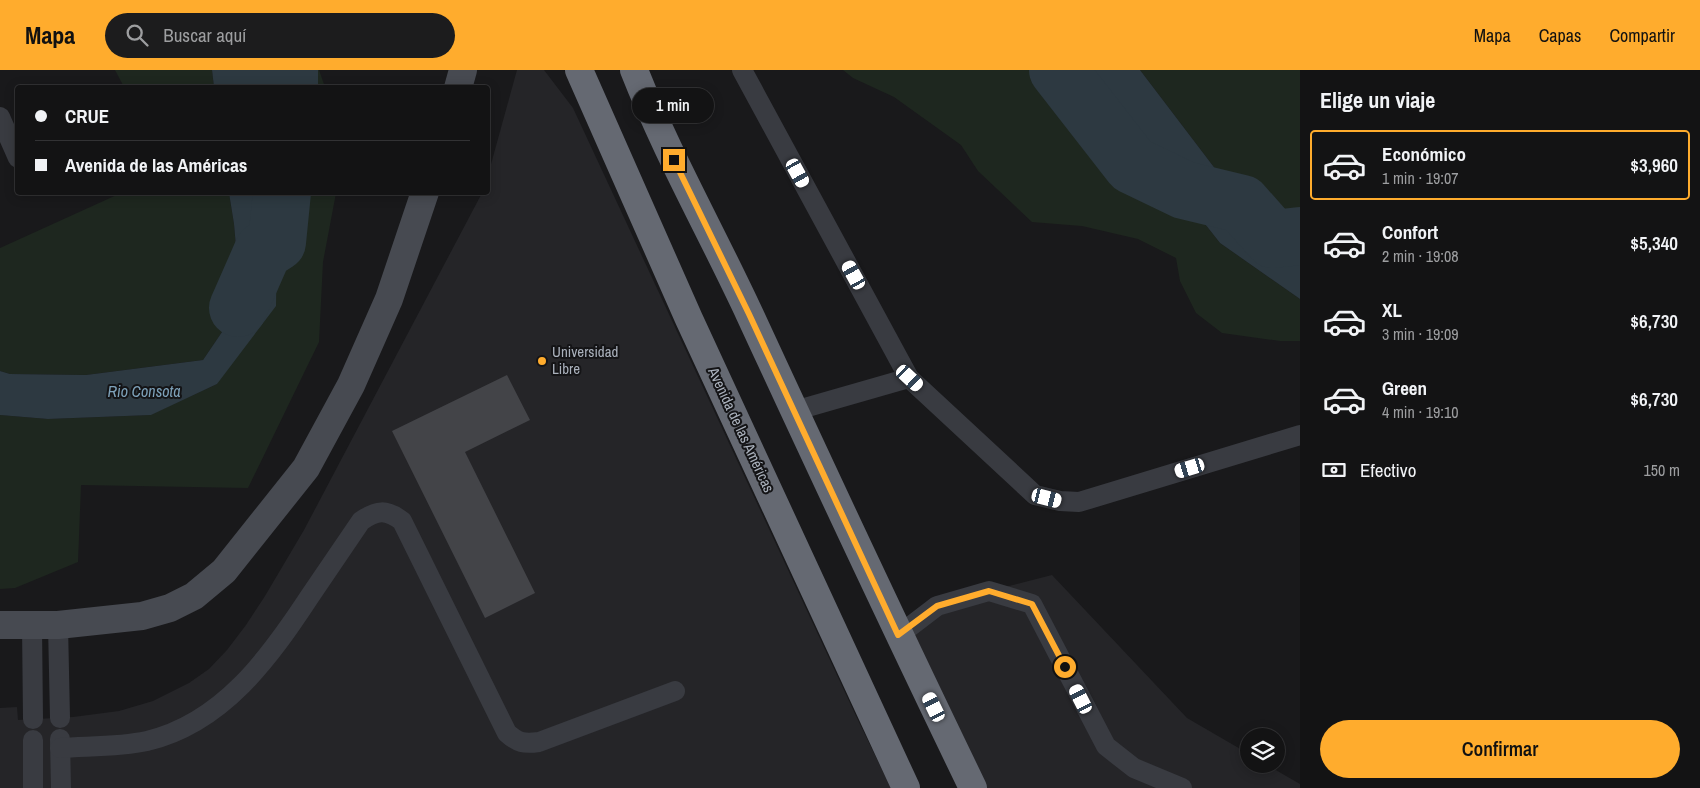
<!DOCTYPE html>
<html lang="es">
<meta charset="utf-8">
<style>
:root{--surface:#131314;--page:#1c1c1d;--text:#f1f3f6;--muted:#9d9ea0;--line:#323234;--accent:#ffac2d}
body{margin:0;font-family:"Archivo Narrow",sans-serif;background:var(--page);color:var(--text);height:100vh;display:flex;flex-direction:column;font-size:19px;white-space:nowrap}
*{box-sizing:border-box;margin:0}
p{font-size:16px;color:var(--muted)}
.icon{flex:none;width:28px;height:28px;fill:none;stroke:currentColor;stroke-width:2;stroke-linecap:round;stroke-linejoin:round}
.map{position:relative;flex:1;overflow:hidden}
.drawer{display:flex;flex-direction:column;background:var(--surface);width:400px}
.drawer>*{flex:none}
.guide{position:absolute;left:15px;top:15px;width:475px;height:110px;border-radius:5px;box-shadow:0 2px 12px #0003,0 0 0 1px var(--line);display:grid;align-content:center;height:110px;padding:0 20px;background:var(--surface)}
.fabs{position:absolute;left:1240px;top:658px;display:grid;gap:10px}
.fabs a{display:grid;place-items:center;width:45px;height:45px;border-radius:50%;background:var(--surface);box-shadow:0 2px 12px #0003,0 0 0 1px var(--line);font-size:25px}
.end{position:absolute;width:22px;height:22px;margin:-11px;border:6px solid #ffac2d;background:#111;box-shadow:0 0 0 2px #111}
.from{border-radius:50%}
.bubble{position:absolute;height:35px;border-radius:18px;background:var(--surface);box-shadow:0 2px 12px #0003,0 0 0 1px var(--line);font-size:16px;font-weight:600;line-height:35px;text-align:center}
.car{position:absolute;width:15px;height:30px;margin:-15px -8px;border-radius:6px;box-shadow:0 0 4px 1px #0007;background:linear-gradient(#fff 24%,#345 0 40%,#fff 0 76%,#345 0 86%,#fff 0)}
.guide b{display:flex;align-items:center;gap:18px;height:48px;font-size:19px}
.guide b+b{border-top:1px solid var(--line)}
.guide i{width:12px;height:12px;background:var(--text)}
ul{padding:0;list-style:none}
li{display:flex;align-items:center;gap:15px;height:70px;margin:0 10px 8px;padding:0 10px;border:2px solid transparent;border-radius:5px}
li div{flex:1}
li b{display:block;font-size:19px}
li em{font-style:normal;font-weight:600}
li.active{border-color:var(--accent)}
li>.icon{width:45px;height:45px;stroke-width:1.5}
h2{padding:0 20px;font-size:22px;line-height:60px}
.pay{display:flex;align-items:center;gap:12px;height:55px;padding:0 20px;font-size:19px}
.pay p{margin-inline-start:auto}
.action{display:flex;gap:10px;margin-top:auto;padding:10px 20px}
.action a{flex:1;height:58px;border-radius:30px;background:var(--accent);color:#111;font-size:20px;font-weight:600;line-height:58px;text-align:center}
header{display:flex;align-items:center;gap:30px;box-sizing:border-box;height:70px;padding:0 25px;background:var(--accent);color:#111}
header strong{font-size:24px}
nav{display:flex;gap:28px;margin-inline-start:auto;font-size:18px}
.search{width:350px;height:45px;background:var(--page);display:flex;align-items:center;gap:12px;box-sizing:border-box;padding:0 18px;border-radius:28px;color:var(--muted);font-size:19px}
main{display:flex;flex:1;min-height:0}
.map>svg:first-child{display:block}
</style>
<header>
<strong>Mapa</strong>
<div class="search"><svg class="icon" aria-label="search" viewBox="0 0 24 24"><circle cx="10" cy="10" r="6"/><path d="M15 15l6 6"/></svg>Buscar aquí</div>
<nav><a>Mapa</a><a>Capas</a><a>Compartir</a></nav>
</header>
<main>
<div class="map">
<svg width="1300" height="718" viewBox="0 0 1300 718">
<rect width="100%" height="100%" fill="#19191b"/>
<g fill="#252528">
<polygon points="517,0 544,0 573,38 856,646 891,718 0,718 0,638 17,637 18,650 73,647 119,641 153,631 189,613 209,599 227,580 246,555 265,526 304,460 482,123 488,122 488,105"/>
<polygon points="1052,505 1187,648 1249,684 1249,694 1265,694 1300,714 1300,718 973,718 899,565 989,521"/>
</g>
<g fill="#1e271f">
<polygon points="115,0 212,0 214,17 124,17"/>
<polygon points="268,0 319,0 325,17 271,17"/>
<polygon points="843,0 1091,0 1102,23 1220,173 1300,229 1300,271 1280,271 1222,263 1196,243 1180,211 1176,188 1138,169 1082,156 1032,152 978,101 961,75 894,27 853,8"/>
<polygon points="1140,0 1300,0 1300,183 1273,169 1242,134"/>
<polygon points="121,123 229,123 234,154 241,234 203,290 86,305 10,304 0,301 0,178"/>
<polygon points="276,123 336,123 323,192 319,272 248,418 81,415 78,492 15,518 0,519 0,345 48,349 150,345 217,314 277,172"/>
</g>
<g fill="#2d3941">
<polygon points="212,0 268,0 271,17 214,17"/>
<polygon points="1091,0 1140,0 1242,134 1273,169 1300,183 1300,229 1220,173 1102,23"/>
<polygon points="229,123 276,123 277,172 276,236 217,314 151,345 48,349 0,345 0,301 10,304 86,305 203,290 241,234 234,154"/>
</g>
<g fill="none" stroke-linecap="round" stroke-linejoin="round">
<g stroke="#2d3941" stroke-width="58">
<polyline points="289,0 289,18"/>
<polyline points="1058,0 1132,95 1184,120 1242,134 1273,169 1300,166"/>
<polyline points="238,238 263,181 277,172 282,122"/>
</g>
</g>
<polygon fill="#434448" points="507,305 530,350 465,382 535,523 485,548 392,361"/>
<g fill="none" stroke-linecap="round" stroke-linejoin="round">
<g stroke="#393b41" stroke-width="20">
<polyline points="742,0 909,308 794,341"/>
<polyline points="0,47 18,88"/>
<polyline points="909,308 1035,425 1060,431 1079,432 1300,365"/>
<polyline points="32,555 33,649"/>
<polyline points="58,555 60,648"/>
<polyline points="899,565 937,536 989,521 1032,534 1106,676 1134,698 1182,718"/>
<polyline points="60,669 61,718"/>
<polyline points="33,670 33,718"/>
<path d="M60,678c29,-2 59,-1 87,-7 76,-18 123,-84 163,-145 17,-25 34,-50 51,-75 16,-11 25,-12 41,0l105,212c11,10 17,11 32,9l136,-51"/>
</g>
<g stroke="#474a51" stroke-width="28">
<polyline points="458,18 463,0"/>
<polyline points="0,555 58,555 142,546 170,538 194,526 224,501 306,398 351,315 389,229 425,122"/>
</g>
<g stroke="#656972" stroke-width="28">
<polyline points="579,0 689,249 906,718"/>
<path d="M634,0c33,84 78,163 116,245 73,158 147,316 223,473"/>
</g>
</g>
<g fill="none" stroke-linecap="round" stroke-linejoin="round">
<polyline stroke="#ffac2d" stroke-width="6" points="674,90 749,244 898,565 937,536 989,521 1032,534 1065,597"/>
</g>
<circle fill="#ffac2d" stroke="#141416" stroke-width="2" cx="542" cy="291" r="5"/>
<g text-anchor="middle" stroke-width="4" stroke-linejoin="round" paint-order="stroke">
<g font-size="15" fill="#aab1bc" stroke="#141416" text-anchor="start">
<text x="552" y="287">Universidad<tspan x="552" dy="17">Libre</tspan></text>
</g>
<g font-size="15" fill="#aab1bc" stroke="#141416">
<text transform="translate(741 360) rotate(65)" y="5">Avenida de las Américas</text>
</g>
<g font-size="16" font-style="italic" fill="#7ea2ba" stroke="#141416">
<text x="144" y="327">Rio Consota</text>
</g>
</g>
</svg>
<div class="fabs">
<a><svg class="icon" aria-label="layers" viewBox="0 0 24 24"><path d="M12 4l9 5-9 5-9-5zM3 14l9 5 9-5"/></svg></a>
</div>
<i class="end from" style="left:1065px;top:597px"></i>
<i class="end" style="left:674px;top:90px"></i>
<div class="bubble" style="left:632px;top:18px;width:82px">1 min</div>
<i class="car" style="left:798px;top:103px;rotate:151deg"></i>
<i class="car" style="left:854px;top:205px;rotate:331deg"></i>
<i class="car" style="left:910px;top:308px;rotate:133deg"></i>
<i class="car" style="left:1190px;top:398px;rotate:253deg"></i>
<i class="car" style="left:1047px;top:428px;rotate:104deg"></i>
<i class="car" style="left:1081px;top:629px;rotate:333deg"></i>
<i class="car" style="left:934px;top:637px;rotate:334deg"></i>
<div class="guide">
<b><i class="from"></i>CRUE</b>
<b><i></i>Avenida de las Américas</b>
</div>
</div>
<section class="drawer">
<h2>Elige un viaje</h2>
<ul>
<li class="active"><svg class="icon" aria-label="car" viewBox="0 0 24 24"><path d="M5 17H2v-5l4-1 3-4h7l3 4 3 1v5h-3M9 17h6M6 11h13"/><circle cx="7" cy="17" r="2"/><circle cx="17" cy="17" r="2"/></svg><div><b>Económico</b><p>1 min · 19:07</p></div><em>$3,960</em></li>
<li><svg class="icon" aria-label="car" viewBox="0 0 24 24"><path d="M5 17H2v-5l4-1 3-4h7l3 4 3 1v5h-3M9 17h6M6 11h13"/><circle cx="7" cy="17" r="2"/><circle cx="17" cy="17" r="2"/></svg><div><b>Confort</b><p>2 min · 19:08</p></div><em>$5,340</em></li>
<li><svg class="icon" aria-label="car" viewBox="0 0 24 24"><path d="M5 17H2v-5l4-1 3-4h7l3 4 3 1v5h-3M9 17h6M6 11h13"/><circle cx="7" cy="17" r="2"/><circle cx="17" cy="17" r="2"/></svg><div><b>XL</b><p>3 min · 19:09</p></div><em>$6,730</em></li>
<li><svg class="icon" aria-label="car" viewBox="0 0 24 24"><path d="M5 17H2v-5l4-1 3-4h7l3 4 3 1v5h-3M9 17h6M6 11h13"/><circle cx="7" cy="17" r="2"/><circle cx="17" cy="17" r="2"/></svg><div><b>Green</b><p>4 min · 19:10</p></div><em>$6,730</em></li>
</ul>
<div class="pay"><svg class="icon" aria-label="cash" viewBox="0 0 24 24"><path d="M3 7h18v10H3z"/><circle cx="12" cy="12" r="2"/></svg>Efectivo<p>150 m</p></div>
<div class="action"><a>Confirmar</a></div>
</section>
</main>
